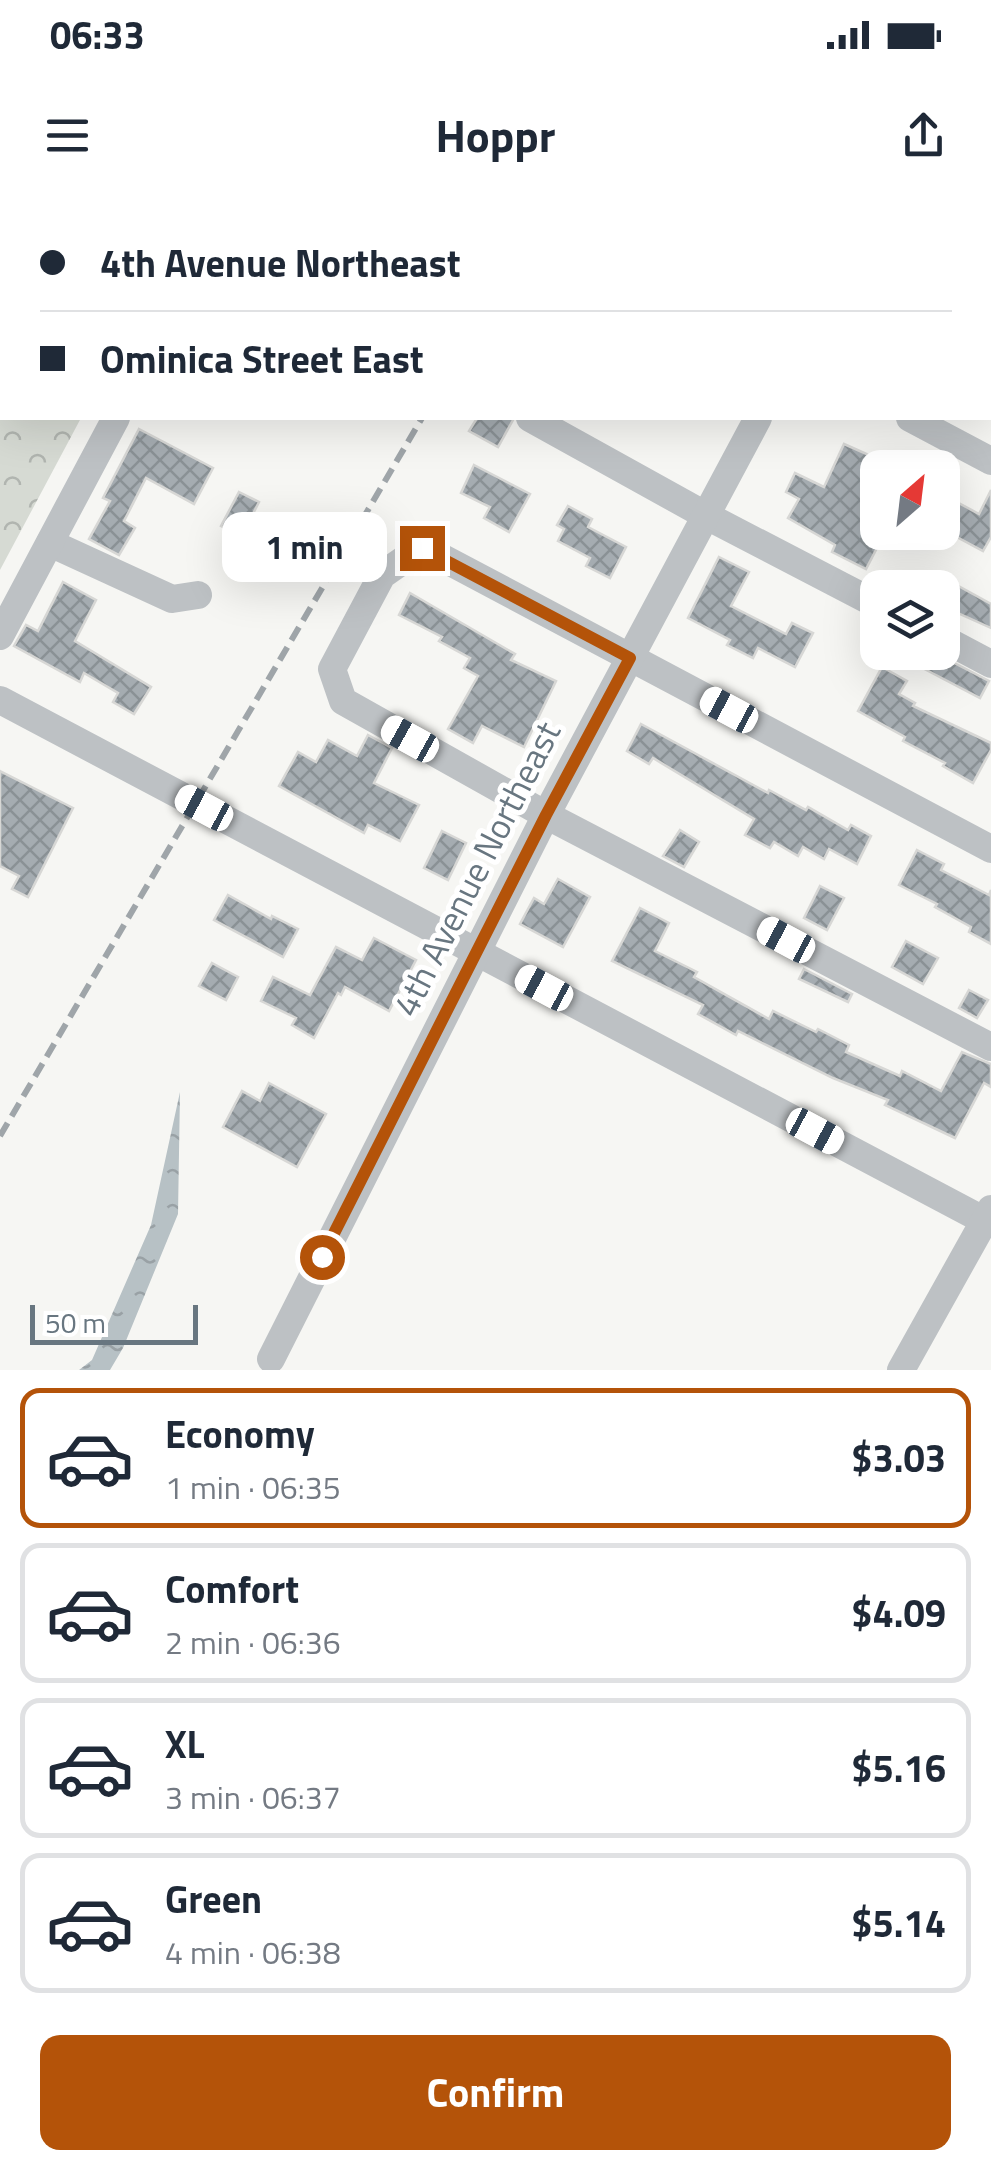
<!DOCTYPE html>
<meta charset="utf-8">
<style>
:root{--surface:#fff;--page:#f2f2f3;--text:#1f2937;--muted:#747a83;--line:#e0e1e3;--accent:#b45309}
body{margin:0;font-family:"Titillium Web",sans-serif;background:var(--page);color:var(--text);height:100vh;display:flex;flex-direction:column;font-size:38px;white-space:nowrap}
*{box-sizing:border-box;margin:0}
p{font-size:32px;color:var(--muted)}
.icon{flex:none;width:55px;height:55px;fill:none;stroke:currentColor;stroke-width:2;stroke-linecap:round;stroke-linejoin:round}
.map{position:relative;height:1170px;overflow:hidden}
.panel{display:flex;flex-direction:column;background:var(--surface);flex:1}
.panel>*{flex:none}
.hud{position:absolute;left:0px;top:0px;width:992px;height:220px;box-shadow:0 10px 40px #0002;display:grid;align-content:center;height:220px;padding:0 40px;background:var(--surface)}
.needle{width:65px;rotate:28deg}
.buttons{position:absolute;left:860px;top:250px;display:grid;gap:20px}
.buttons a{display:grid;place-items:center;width:100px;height:100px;border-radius:20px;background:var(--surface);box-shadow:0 10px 40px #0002;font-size:50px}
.scale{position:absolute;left:30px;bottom:25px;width:168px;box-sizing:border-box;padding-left:10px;border:5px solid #687680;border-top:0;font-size:28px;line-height:35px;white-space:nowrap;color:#687680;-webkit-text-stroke:8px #fff;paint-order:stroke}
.end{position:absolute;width:45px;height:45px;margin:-22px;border:12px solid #b45309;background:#fff;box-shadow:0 0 0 5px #fff}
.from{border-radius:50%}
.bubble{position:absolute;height:70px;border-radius:20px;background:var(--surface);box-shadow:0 10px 40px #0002;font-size:32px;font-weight:700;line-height:70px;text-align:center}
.car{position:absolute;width:30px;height:60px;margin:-30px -15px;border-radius:12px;box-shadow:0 0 8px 2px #0007;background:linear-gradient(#fff 24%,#345 0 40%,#fff 0 76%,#345 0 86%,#fff 0)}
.hud b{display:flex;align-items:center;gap:35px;height:95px;font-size:38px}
.hud b+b{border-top:2px solid var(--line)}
.hud i{width:25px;height:25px;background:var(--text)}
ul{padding:18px 0 0;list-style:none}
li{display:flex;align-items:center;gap:30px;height:140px;margin:0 20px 15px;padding:0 20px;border:5px solid var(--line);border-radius:20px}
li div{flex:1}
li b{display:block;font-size:38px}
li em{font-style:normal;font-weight:700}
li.current{border-color:var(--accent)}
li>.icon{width:90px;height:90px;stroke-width:1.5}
.button{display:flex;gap:20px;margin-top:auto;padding:20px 40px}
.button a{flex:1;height:115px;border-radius:20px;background:var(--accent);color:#fff;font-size:40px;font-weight:700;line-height:115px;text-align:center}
.status{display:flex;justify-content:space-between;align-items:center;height:70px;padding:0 50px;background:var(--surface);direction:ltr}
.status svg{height:28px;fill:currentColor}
header{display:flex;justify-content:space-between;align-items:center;height:130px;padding:0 40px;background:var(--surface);font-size:45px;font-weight:700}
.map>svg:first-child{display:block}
</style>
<div class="status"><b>06:33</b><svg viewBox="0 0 49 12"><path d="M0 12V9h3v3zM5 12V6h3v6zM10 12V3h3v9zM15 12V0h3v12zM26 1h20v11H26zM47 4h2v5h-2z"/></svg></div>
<header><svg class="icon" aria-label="menu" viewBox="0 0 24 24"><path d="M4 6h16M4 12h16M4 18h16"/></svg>Hoppr<svg class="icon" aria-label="share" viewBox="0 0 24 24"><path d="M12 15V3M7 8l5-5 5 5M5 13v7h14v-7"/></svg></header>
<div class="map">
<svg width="991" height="1170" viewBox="0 0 991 1170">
<defs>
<pattern id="forest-crowns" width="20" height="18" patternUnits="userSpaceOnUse" patternTransform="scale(2.5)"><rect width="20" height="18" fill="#d6dad3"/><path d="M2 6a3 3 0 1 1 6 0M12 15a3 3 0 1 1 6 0" fill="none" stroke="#b1b5b0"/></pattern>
<pattern id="water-ripples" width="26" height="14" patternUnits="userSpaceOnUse" patternTransform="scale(2.5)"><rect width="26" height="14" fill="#b7c1c5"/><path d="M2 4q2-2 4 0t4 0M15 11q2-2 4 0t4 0" fill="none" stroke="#99a1a5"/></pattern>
<pattern id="building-cross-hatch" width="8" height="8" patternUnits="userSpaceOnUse" patternTransform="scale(2.5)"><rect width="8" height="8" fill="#a5acb1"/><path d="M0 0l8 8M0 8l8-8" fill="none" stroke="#8a9195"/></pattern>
</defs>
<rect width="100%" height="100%" fill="#f6f6f3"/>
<polygon fill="url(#forest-crowns)" points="0,0 196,0 2,2 2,218 81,218 0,370"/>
<polygon fill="url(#water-ripples)" points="180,892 178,1014 123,1148 110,1170 79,1170 92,1160 151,1025"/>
<g fill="url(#building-cross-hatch)" stroke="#d7d7d5" stroke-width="2.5">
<polygon points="477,218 513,218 513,220 498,247 469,231"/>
<polygon points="139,229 213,268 194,304 146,278 124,321 135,328 119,355 89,339 110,301 103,298"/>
<polygon points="844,244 878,259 878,346 866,369 832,352 835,345 788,318 799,299 786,292 795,273 824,287"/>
<polygon points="474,265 530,294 509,332 484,318 490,307 461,293"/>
<polygon points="991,290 991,337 983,351 942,329 942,294 979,314"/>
<polygon points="239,292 259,302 241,337 221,326"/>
<polygon points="568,306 592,319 588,327 626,347 610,378 586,366 590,358 558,341 564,329 557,325"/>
<polygon points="719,357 749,372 731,406 786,434 792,423 813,433 795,467 758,448 753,458 727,445 730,440 688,418"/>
<polygon points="942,377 991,404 991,428 942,406"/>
<polygon points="63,382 96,400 75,441 151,487 134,514 113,502 118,493 84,473 80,482 14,446 26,425 38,431"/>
<polygon points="410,393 515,454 511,460 556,481 524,547 482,526 473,543 448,529 478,476 464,468 470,458 439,441 442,437 399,415"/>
<polygon points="892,452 933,452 989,481 980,498"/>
<polygon points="882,467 907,481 899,494 915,503 913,506 991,543 991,550 973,583 943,566 945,563 903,541 905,537 858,511"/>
<polygon points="641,524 768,593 769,590 806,610 808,607 848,630 851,625 871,636 857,664 829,649 824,659 803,647 798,656 774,642 770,648 745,635 754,619 653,558 649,564 627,551"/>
<polygon points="368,535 392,548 374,583 419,605 400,641 368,625 364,633 279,586 298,552 316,562 328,540 357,556"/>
<polygon points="0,571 73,608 28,697 12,689 19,676 0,666"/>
<polygon points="680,630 699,642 684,667 663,656"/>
<polygon points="442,631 466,643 448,680 424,668"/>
<polygon points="917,650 944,664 941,670 989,695 991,690 991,744 969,732 971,727 935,707 937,704 899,685"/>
<polygon points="558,679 590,697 563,747 520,724 534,698 544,704"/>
<polygon points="820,686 844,698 827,730 804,718"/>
<polygon points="228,695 271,719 272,716 298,729 283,757 214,720"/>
<polygon points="640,708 669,723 655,751 697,772 694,777 769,819 773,811 816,832 818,829 849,845 846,852 900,876 902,871 941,891 962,852 991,864 991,887 984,883 955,938 885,905 888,900 833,878 738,831 736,835 698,814 703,805 612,761"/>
<polygon points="374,738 416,760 389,811 345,787 341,795 338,793 314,838 292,825 296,818 261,801 273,777 310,795 336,747 362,760"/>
<polygon points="906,741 938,758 923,784 892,767"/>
<polygon points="212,763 238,777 226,800 199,786"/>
<polygon points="804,769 852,794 848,802 799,779"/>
<polygon points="969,790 988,800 977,818 959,808"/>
<polygon points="269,883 326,914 297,967 223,927 242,891 260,901"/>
</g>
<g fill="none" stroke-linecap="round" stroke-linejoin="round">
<g stroke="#b7babc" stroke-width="4" stroke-dasharray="5 5" stroke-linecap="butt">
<polyline points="110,2 110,0"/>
<polyline points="0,49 2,51"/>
</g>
<g stroke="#bdc1c4" stroke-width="28">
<polyline points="850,0 855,2"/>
<polyline points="231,2 233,0"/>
<polyline points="874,2 876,0"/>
<polyline points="990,75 991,75"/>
<polyline points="530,218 705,315 878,405"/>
<polyline points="910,218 991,261"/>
<polyline points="50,343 172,399 198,395"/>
<polyline points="0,436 116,218"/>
<polyline points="942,438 991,464"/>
<polyline points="0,500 991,1024"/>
<polyline points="991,649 422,347 382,375 332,469 343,501 546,615 991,847"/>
<polyline points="271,1159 546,615 758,218"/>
<polyline points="901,1170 991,1009"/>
</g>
<g stroke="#9fa5a9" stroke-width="6" stroke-dasharray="15 8" stroke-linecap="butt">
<polyline points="549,2 550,0"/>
<polyline points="0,936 422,218"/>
</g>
</g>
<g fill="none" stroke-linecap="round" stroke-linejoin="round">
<polyline stroke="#b45309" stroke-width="12" points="322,1057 546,615 630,458 422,348"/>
</g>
<g text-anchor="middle" stroke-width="10" stroke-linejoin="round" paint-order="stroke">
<g font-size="35" fill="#687680" stroke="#fff">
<text transform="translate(477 669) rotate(-63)" y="12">4th Avenue Northeast</text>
</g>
</g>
</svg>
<div class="buttons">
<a><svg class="needle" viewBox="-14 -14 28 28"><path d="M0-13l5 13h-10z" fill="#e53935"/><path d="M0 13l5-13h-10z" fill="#747a83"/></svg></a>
<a><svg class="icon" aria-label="layers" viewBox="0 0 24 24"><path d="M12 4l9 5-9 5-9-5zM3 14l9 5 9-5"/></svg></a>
</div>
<div class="scale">50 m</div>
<i class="end from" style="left:322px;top:1057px"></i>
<i class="end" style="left:422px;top:348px"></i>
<div class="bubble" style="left:222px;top:312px;width:165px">1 min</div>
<i class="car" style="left:729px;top:510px;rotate:298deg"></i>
<i class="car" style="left:410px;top:539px;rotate:299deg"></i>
<i class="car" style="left:204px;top:608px;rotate:298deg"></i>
<i class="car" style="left:786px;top:740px;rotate:298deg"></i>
<i class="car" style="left:544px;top:788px;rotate:298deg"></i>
<i class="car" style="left:815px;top:931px;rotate:118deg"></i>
<div class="hud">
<b><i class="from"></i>4th Avenue Northeast</b>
<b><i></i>Ominica Street East</b>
</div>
</div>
<section class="panel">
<ul>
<li class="current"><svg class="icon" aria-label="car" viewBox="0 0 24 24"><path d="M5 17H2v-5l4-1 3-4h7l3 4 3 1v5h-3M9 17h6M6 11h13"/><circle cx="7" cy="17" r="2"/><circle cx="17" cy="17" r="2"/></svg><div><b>Economy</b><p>1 min · 06:35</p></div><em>$3.03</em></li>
<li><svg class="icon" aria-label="car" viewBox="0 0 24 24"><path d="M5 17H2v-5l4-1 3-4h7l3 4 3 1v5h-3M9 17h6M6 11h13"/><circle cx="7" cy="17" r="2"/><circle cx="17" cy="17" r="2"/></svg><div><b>Comfort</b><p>2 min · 06:36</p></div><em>$4.09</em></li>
<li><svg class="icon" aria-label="car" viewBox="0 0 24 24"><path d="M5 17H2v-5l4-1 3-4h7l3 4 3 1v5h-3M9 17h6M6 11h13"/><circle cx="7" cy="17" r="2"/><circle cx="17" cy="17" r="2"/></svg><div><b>XL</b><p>3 min · 06:37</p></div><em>$5.16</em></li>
<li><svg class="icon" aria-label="car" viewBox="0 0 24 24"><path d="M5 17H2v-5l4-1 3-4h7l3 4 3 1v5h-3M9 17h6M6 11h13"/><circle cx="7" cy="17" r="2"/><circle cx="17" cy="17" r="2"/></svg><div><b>Green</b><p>4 min · 06:38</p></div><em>$5.14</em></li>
</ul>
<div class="button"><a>Confirm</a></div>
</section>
